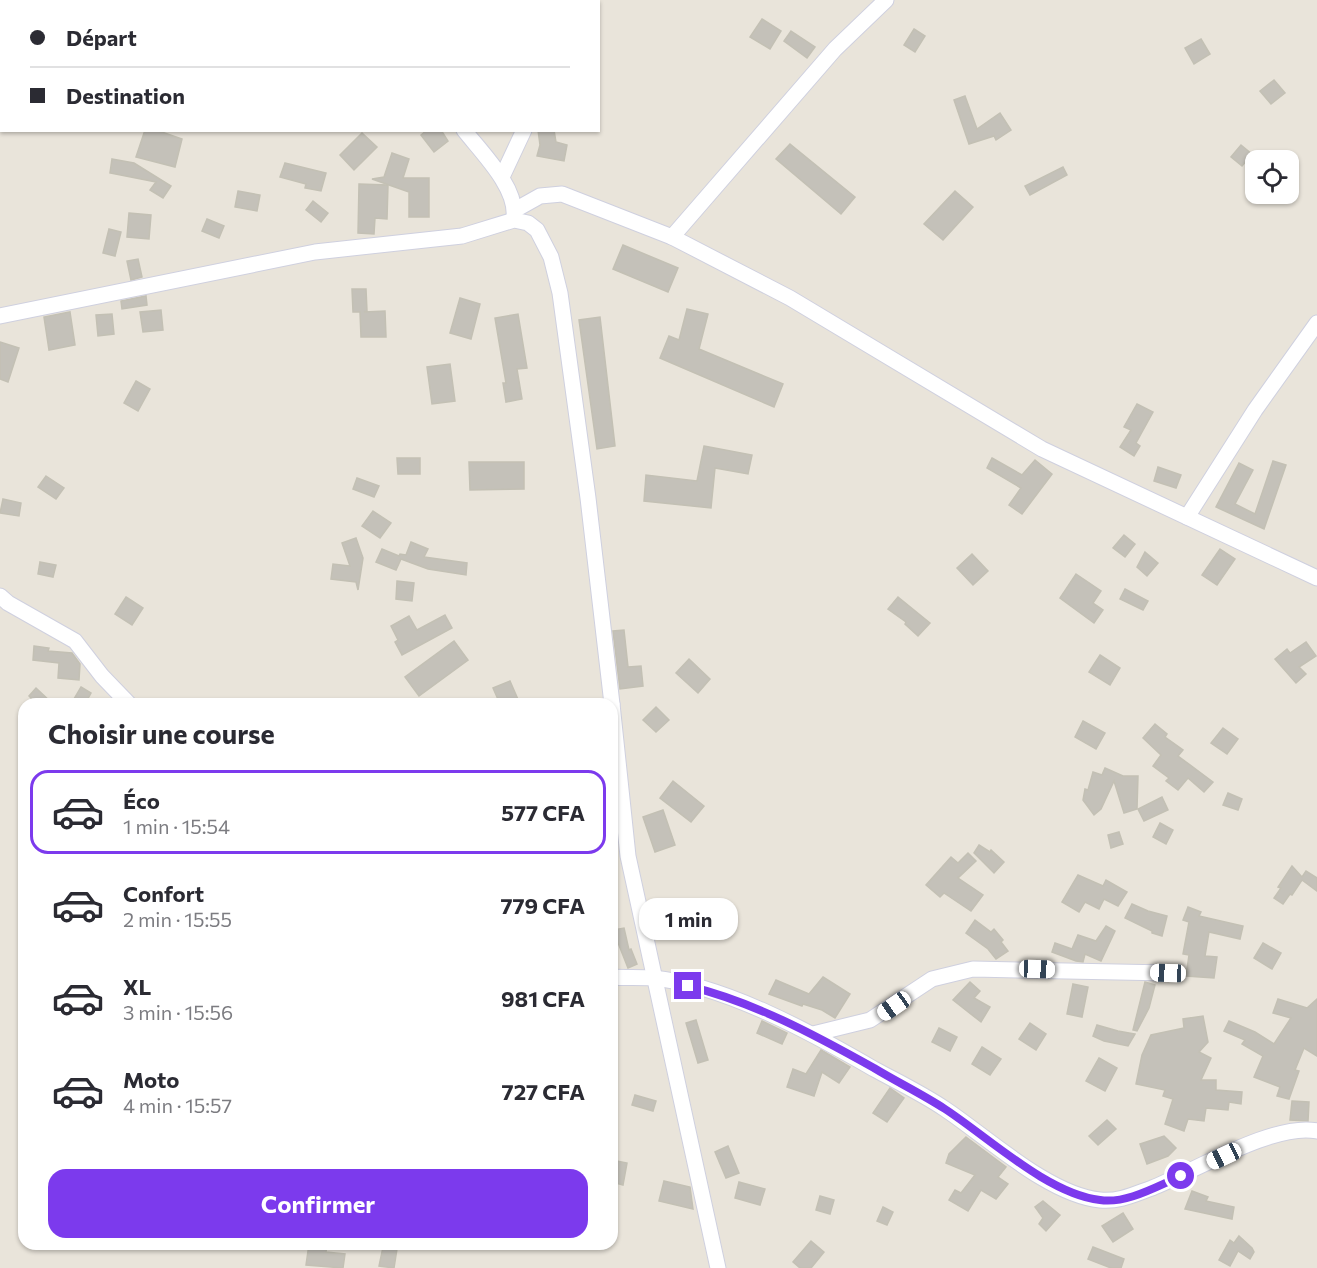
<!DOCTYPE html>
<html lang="fr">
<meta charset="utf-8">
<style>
:root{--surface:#fff;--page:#f2f2f3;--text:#2b2b33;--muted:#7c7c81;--line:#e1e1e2;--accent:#7c3aed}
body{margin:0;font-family:Commissioner,sans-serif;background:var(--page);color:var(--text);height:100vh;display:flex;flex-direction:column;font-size:22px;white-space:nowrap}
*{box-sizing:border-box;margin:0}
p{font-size:20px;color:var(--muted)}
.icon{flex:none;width:33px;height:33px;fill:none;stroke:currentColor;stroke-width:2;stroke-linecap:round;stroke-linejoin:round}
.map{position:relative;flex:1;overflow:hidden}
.details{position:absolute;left:18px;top:698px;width:600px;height:552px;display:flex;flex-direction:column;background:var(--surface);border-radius:18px;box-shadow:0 2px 4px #0004}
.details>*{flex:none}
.hud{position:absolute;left:0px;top:0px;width:600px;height:132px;box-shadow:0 2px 4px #0004;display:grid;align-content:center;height:132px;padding:0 30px;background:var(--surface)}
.controls{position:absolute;left:1245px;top:150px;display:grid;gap:12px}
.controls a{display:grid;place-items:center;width:54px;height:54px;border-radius:12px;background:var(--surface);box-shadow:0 2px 4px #0004;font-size:30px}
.end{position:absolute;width:27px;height:27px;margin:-14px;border:8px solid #7c3aed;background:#fff;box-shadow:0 0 0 3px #fff}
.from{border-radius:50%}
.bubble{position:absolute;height:42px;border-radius:18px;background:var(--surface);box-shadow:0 2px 4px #0004;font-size:20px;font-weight:700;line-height:42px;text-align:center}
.car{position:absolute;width:18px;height:36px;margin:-18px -9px;border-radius:8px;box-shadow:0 0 4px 2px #0007;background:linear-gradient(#fff 24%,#345 0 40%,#fff 0 76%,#345 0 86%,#fff 0)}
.hud b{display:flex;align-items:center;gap:21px;height:57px;font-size:22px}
.hud b+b{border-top:2px solid var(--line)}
.hud i{width:15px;height:15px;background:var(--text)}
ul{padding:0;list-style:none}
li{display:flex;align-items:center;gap:18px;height:84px;margin:0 12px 9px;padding:0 18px;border:3px solid transparent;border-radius:18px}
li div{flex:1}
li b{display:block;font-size:22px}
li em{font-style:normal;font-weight:700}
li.active{border-color:var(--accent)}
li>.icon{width:54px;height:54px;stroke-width:1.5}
h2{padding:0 30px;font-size:27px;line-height:72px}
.action{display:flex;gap:12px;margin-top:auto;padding:12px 30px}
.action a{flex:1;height:69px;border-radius:18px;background:var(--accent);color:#fff;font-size:24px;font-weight:700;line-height:69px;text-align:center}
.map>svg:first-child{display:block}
</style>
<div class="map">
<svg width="1317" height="1268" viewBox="0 0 1317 1268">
<rect width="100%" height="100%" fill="#e9e4da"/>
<g fill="#c4c1b9" stroke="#c3c0b4" stroke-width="1.5">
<polygon points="762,19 781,31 770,49 750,37"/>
<polygon points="914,29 925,36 915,52 904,45"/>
<polygon points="791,31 815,47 807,58 784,41"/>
<polygon points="1201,39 1210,54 1194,64 1185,48"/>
<polygon points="1274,80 1285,93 1271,104 1260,91"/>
<polygon points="965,96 977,129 1000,113 1011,130 996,140 994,136 969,144 954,100"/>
<polygon points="145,130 156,130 182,139 175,167 136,157"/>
<polygon points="427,130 441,130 448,141 434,152 421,135"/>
<polygon points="538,130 554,130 556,142 567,145 564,161 537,156 540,145"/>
<polygon points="362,133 377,147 354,170 340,155"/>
<polygon points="790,144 855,197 841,214 776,159"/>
<polygon points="1241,145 1252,154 1242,166 1231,157"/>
<polygon points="392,153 409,159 403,178 429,178 429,217 409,217 409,192 372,179 384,177"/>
<polygon points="112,159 134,163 171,186 163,198 150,190 156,182 110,173"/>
<polygon points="285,163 326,173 321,191 305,188 306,184 280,177"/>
<polygon points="1063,167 1067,175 1030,195 1025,186"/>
<polygon points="359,184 388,185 387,219 375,218 374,234 358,233"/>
<polygon points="238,191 260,195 257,211 235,207"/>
<polygon points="955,191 973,207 943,240 924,224"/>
<polygon points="313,201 328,213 321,222 306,210"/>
<polygon points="129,213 151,215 149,239 127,237"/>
<polygon points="207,219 224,226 219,238 202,231"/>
<polygon points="109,229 121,232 115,256 103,253"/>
<polygon points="623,245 678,268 668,292 613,269"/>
<polygon points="138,259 142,277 131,280 127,261"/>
<polygon points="352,289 366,289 367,311 364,312 385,311 386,337 361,337 360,312 353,312"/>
<polygon points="146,296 147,305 122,309 121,301"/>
<polygon points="460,298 480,304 471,339 450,333"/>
<polygon points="687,309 708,314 699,349 783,384 774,407 660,358 669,336 679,340"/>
<polygon points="161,310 163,330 143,332 140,312"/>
<polygon points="70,312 75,345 49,350 44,317"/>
<polygon points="112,314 114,334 98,336 96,315"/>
<polygon points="518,314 527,368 517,369 522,399 506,402 503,383 506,383 495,318"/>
<polygon points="600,317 615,446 597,449 579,320"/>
<polygon points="0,342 19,348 8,382 0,379"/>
<polygon points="450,364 455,401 432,404 427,367"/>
<polygon points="136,381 150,389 138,411 124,403"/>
<polygon points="1137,404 1153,412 1136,443 1140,446 1134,456 1120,447 1131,430 1124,427"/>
<polygon points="704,446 752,455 748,474 715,468 711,508 644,501 646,475 697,481"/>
<polygon points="397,458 420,458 420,474 398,474"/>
<polygon points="992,458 1022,475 1035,460 1052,474 1022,514 1009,505 1021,488 987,468"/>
<polygon points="1273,461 1286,465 1264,529 1216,507 1239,463 1253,470 1235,504 1255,514"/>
<polygon points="469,462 524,462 524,489 470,490"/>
<polygon points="1158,467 1181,475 1176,488 1154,481"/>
<polygon points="46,476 64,488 56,499 38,487"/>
<polygon points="357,478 379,486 374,497 353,489"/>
<polygon points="3,499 21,503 19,516 0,513"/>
<polygon points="373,511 391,523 380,538 362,526"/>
<polygon points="1124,535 1135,544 1125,557 1113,548"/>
<polygon points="356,538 363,558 358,590 356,582 331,579 333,564 350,566 342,543"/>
<polygon points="411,542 428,549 424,557 467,563 466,575 428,569 401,559 396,570 376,562 382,549 399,556 400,554 406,555"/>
<polygon points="1220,549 1235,559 1217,585 1202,575"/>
<polygon points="1145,552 1158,563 1147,576 1137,567"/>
<polygon points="972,554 988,571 973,585 957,568"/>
<polygon points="40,562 56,565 53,577 38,574"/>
<polygon points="1076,574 1101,591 1093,603 1103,610 1094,623 1060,598"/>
<polygon points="397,581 414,583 412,601 396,599"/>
<polygon points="1125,589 1148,601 1143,610 1120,599"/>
<polygon points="126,597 143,608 132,625 115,614"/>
<polygon points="898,597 930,623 918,636 905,624 906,622 888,609"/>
<polygon points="445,615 452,628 402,655 395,642 398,640 391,626 409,616 417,630"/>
<polygon points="624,630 628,667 641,666 643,686 620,689 613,631"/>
<polygon points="454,641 468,660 419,696 405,677"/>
<polygon points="1306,642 1316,656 1299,667 1306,674 1296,683 1275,659 1287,649 1290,653"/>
<polygon points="34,646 49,648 48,651 72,653 80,664 79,680 58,678 59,663 33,660"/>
<polygon points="1100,655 1120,668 1110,685 1089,672"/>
<polygon points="689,659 710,679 698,693 676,673"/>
<polygon points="510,681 520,704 500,704 493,688"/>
<polygon points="81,687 91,693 85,704 71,704"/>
<polygon points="36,688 53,704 37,704 29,696"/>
<polygon points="656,707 669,720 656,732 643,720"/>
<polygon points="1083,721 1105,733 1096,749 1075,737"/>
<polygon points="1155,724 1167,734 1165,737 1183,750 1178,756 1213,782 1204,792 1188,778 1178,790 1166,781 1169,778 1153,766 1161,755 1143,738"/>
<polygon points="1223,728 1238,739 1227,754 1211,743"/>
<polygon points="1105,768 1123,776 1138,776 1137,809 1124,813 1114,781 1101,809 1094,815 1083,800 1085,789 1088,790 1093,772 1102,775"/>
<polygon points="673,781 704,806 691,822 660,798"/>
<polygon points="1228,793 1242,799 1238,810 1223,805"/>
<polygon points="1162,797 1168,810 1144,821 1138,809"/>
<polygon points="663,810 675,845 655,852 643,817"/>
<polygon points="1160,823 1173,830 1166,844 1153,837"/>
<polygon points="1119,832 1123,844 1111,848 1108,835"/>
<polygon points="979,845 990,852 991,850 1004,862 994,873 974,853"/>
<polygon points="968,853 976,861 958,878 983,895 971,911 944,893 940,897 926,885 951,857 958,863"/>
<polygon points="1292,866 1302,877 1306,871 1317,878 1317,891 1302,880 1292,895 1290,894 1283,904 1274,898 1281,888 1278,887"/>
<polygon points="1078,875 1103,886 1106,880 1127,892 1118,906 1104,899 1099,909 1085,902 1079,912 1062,902"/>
<polygon points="1132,904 1148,911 1167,916 1162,936 1152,933 1152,931 1125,918"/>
<polygon points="1188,907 1201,912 1199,916 1243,926 1240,939 1209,932 1205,956 1217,957 1214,978 1186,976 1189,955 1183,954 1189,922 1183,920"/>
<polygon points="975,920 991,932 994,929 1003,940 1001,942 1008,951 996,959 988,949 966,933"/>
<polygon points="1106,926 1115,931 1101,961 1085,954 1083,962 1076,961 1052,952 1055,943 1072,949 1078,935 1096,941"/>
<polygon points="624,928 629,950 631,949 637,964 628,968 613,930"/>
<polygon points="1263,943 1281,953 1272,969 1254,958"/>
<polygon points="823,977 850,994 835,1018 822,1010 803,1004 802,1006 769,994 776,980 809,994"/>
<polygon points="970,982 980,991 974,998 990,1007 981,1022 953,1000"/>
<polygon points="1145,982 1155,985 1149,1008 1137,1031 1133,1030"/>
<polygon points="1073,984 1088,987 1082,1017 1067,1014"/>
<polygon points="1278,999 1307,1008 1317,999 1317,1056 1304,1048 1295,1070 1299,1071 1289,1099 1277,1096 1280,1087 1254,1077 1263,1056 1242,1044 1245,1040 1224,1031 1229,1021 1255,1032 1274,1044 1291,1018 1273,1013"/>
<polygon points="1203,1016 1208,1042 1199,1052 1211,1058 1201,1080 1216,1080 1216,1090 1242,1092 1241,1104 1229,1102 1228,1110 1206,1108 1204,1121 1188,1119 1184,1131 1165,1124 1173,1099 1163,1096 1165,1090 1136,1084 1142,1055 1151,1035 1184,1028 1183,1019"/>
<polygon points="696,1020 708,1060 698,1063 686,1023"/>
<polygon points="762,1021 787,1033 782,1044 757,1033"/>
<polygon points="1030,1023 1046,1034 1036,1050 1019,1039"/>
<polygon points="1097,1025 1118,1031 1135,1034 1128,1046 1104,1041 1093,1036"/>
<polygon points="939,1028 957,1037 950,1051 932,1042"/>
<polygon points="982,1047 1001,1059 990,1075 972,1064"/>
<polygon points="821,1050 850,1067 839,1083 822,1072 814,1096 787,1087 793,1069 806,1074"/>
<polygon points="1099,1058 1117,1068 1105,1091 1086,1081"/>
<polygon points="890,1088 904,1098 887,1122 873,1113"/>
<polygon points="635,1095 656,1101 653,1111 632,1105"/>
<polygon points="1292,1101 1309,1102 1308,1121 1290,1120"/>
<polygon points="1107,1120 1116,1129 1098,1145 1089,1136"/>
<polygon points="1164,1136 1176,1148 1168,1156 1147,1164 1140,1144"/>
<polygon points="966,1137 1006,1167 998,1177 1008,1184 996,1199 981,1190 968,1211 949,1200 955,1190 961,1193 975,1175 946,1163 949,1154"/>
<polygon points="728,1146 739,1173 726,1178 715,1152"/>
<polygon points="612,1160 627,1163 623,1185 612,1182"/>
<polygon points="664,1181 690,1187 693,1209 659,1201"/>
<polygon points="739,1182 765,1189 760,1205 735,1198"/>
<polygon points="1192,1191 1208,1197 1206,1201 1234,1207 1232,1219 1185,1209"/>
<polygon points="820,1196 834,1200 830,1214 816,1210"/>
<polygon points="1043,1201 1060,1215 1046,1231 1039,1224 1043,1218 1035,1207"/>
<polygon points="883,1207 893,1212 887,1225 877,1221"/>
<polygon points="1123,1213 1133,1229 1113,1242 1102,1226"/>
<polygon points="1239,1236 1252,1248 1254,1252 1250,1259 1238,1251 1230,1266 1219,1260 1230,1240 1234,1243"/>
<polygon points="811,1241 824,1252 811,1268 800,1268 793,1262"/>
<polygon points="309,1244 327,1244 326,1252 345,1254 343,1268 306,1265"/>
<polygon points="383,1247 397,1249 394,1268 379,1266"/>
<polygon points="1093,1247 1124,1259 1121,1268 1111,1268 1088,1259"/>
</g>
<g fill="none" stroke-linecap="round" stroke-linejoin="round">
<g stroke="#cfd0df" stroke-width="17">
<g id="street">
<polyline points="357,0 358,2"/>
<polyline points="563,2 563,0"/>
<path d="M464,130c18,23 53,57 50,87"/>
<polyline points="502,177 524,130"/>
<polyline points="515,210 540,196 562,194 672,237 790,298 1042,449 1317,578"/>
<polyline points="672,237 835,49 886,0"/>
<polyline points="0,316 315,252 462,236 514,220 528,223 537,230 551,257 560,293 588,498 612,704"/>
<polyline points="1187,517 1255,410 1317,323"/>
<polyline points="0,596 8,603 75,641 102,676 129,704"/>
<polyline points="612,704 628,856 718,1268"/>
<path d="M612,977c13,1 27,0 41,1 72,7 159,55 221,91 24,13 49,25 71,40 42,28 104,86 155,91 19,2 35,-6 52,-12 43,-17 123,-66 165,-57"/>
<polyline points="813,1034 870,1020 932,979 973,969 1168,973"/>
</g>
</g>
<use href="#street" stroke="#fff" stroke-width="15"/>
</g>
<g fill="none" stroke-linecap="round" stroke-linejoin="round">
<path stroke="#7c3aed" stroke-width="8" d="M688,986c66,16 127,49 186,82 23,14 48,26 71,41 43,28 103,85 155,91 27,4 57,-14 81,-24"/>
</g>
</svg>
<div class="controls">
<a><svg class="icon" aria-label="locate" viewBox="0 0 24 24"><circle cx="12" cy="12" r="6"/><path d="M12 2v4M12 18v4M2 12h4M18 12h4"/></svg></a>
</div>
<i class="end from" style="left:1181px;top:1176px"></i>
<i class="end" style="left:688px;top:986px"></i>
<div class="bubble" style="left:639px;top:898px;width:99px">1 min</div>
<i class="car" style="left:1037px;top:969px;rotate:92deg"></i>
<i class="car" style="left:1168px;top:973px;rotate:272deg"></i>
<i class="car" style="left:894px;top:1006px;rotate:235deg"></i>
<i class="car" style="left:1224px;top:1156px;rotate:245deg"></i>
<div class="hud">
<b><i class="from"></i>Départ</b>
<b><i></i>Destination</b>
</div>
<section class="details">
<h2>Choisir une course</h2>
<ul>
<li class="active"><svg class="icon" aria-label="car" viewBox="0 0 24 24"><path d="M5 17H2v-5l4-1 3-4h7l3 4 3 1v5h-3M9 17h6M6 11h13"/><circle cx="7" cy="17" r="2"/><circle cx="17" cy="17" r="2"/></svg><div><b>Éco</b><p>1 min · 15:54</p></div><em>577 CFA</em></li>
<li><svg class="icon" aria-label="car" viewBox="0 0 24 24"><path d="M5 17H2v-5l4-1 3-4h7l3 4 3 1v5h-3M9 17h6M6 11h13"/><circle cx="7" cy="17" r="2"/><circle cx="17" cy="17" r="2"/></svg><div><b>Confort</b><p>2 min · 15:55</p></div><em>779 CFA</em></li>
<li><svg class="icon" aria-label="car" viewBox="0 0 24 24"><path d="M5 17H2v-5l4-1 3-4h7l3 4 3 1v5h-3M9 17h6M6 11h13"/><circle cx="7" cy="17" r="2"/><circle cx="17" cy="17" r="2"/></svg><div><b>XL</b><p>3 min · 15:56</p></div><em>981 CFA</em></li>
<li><svg class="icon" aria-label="car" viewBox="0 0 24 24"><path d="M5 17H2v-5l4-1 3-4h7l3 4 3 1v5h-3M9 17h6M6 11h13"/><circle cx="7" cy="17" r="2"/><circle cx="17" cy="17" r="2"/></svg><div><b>Moto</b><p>4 min · 15:57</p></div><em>727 CFA</em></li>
</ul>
<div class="action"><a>Confirmer</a></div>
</section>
</div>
